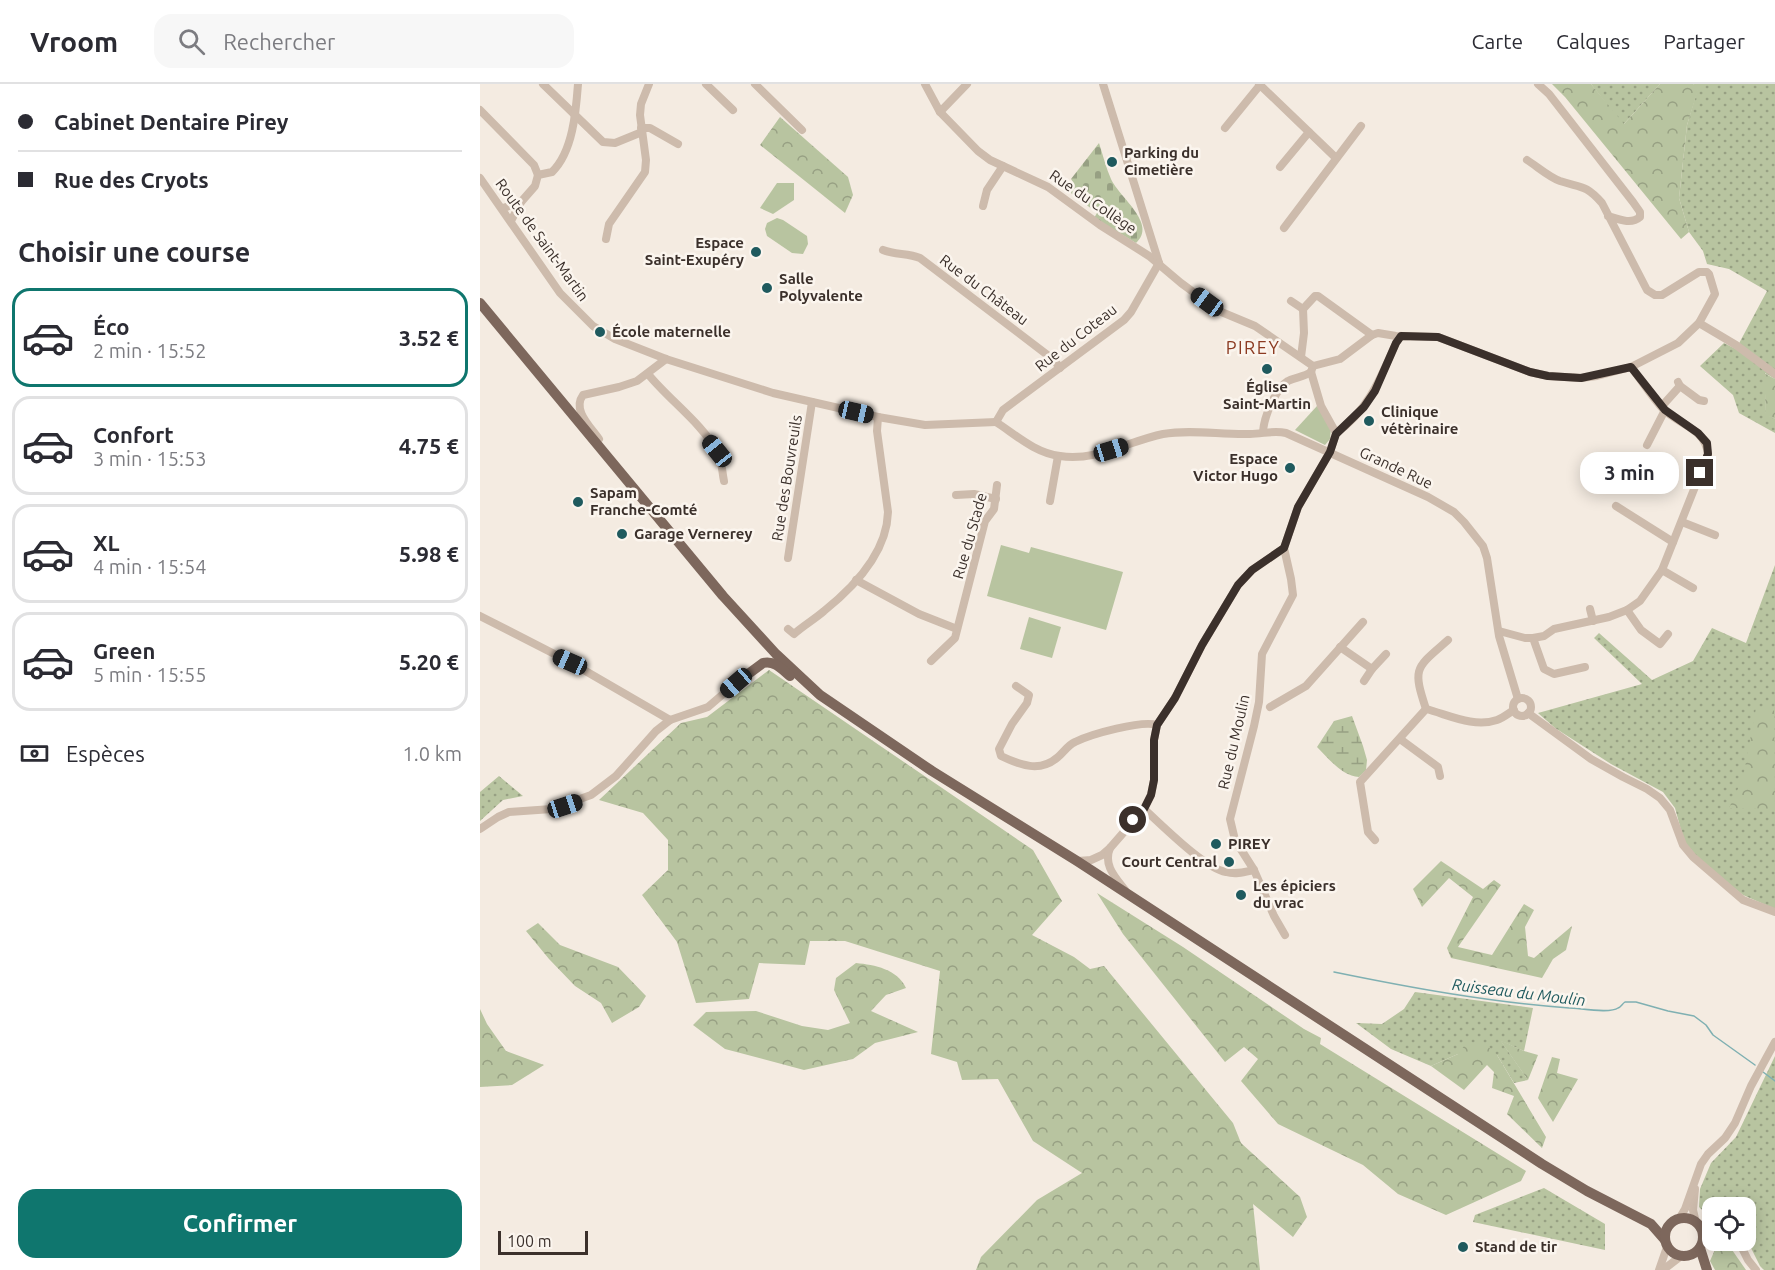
<!DOCTYPE html>
<html lang="fr">
<meta charset="utf-8">
<style>
:root{--surface:#fff;--page:#f7f7f7;--text:#2b2b33;--muted:#7c7c81;--line:#e1e1e2;--accent:#0f766e}
body{margin:0;font-family:Ubuntu,sans-serif;background:var(--page);color:var(--text);height:100vh;display:flex;flex-direction:column;font-size:22px;white-space:nowrap}
*{box-sizing:border-box;margin:0}
p{font-size:20px;color:var(--muted)}
.icon{flex:none;width:33px;height:33px;fill:none;stroke:currentColor;stroke-width:2;stroke-linecap:round;stroke-linejoin:round}
.map{position:relative;flex:1;overflow:hidden}
.sheet{display:flex;flex-direction:column;background:var(--surface);width:480px}
.sheet>*{flex:none}
.banner{display:grid;align-content:center;height:132px;padding:0 18px;background:var(--surface)}
.controls{position:absolute;left:1222px;top:1113px;display:grid;gap:12px}
.controls a{display:grid;place-items:center;width:54px;height:54px;border-radius:12px;background:var(--surface);box-shadow:0 3px 15px #0003;font-size:30px}
.scale{position:absolute;left:18px;bottom:15px;width:90px;box-sizing:border-box;padding-left:6px;border:3px solid #3b302b;border-top:0;font-size:16px;line-height:21px;white-space:nowrap;color:#3b302b;-webkit-text-stroke:4px #fbf5ee;paint-order:stroke}
.end{position:absolute;width:27px;height:27px;margin:-14px;border:8px solid #3b302b;background:#fff;box-shadow:0 0 0 3px #fff}
.from{border-radius:50%}
.bubble{position:absolute;height:42px;border-radius:18px;background:var(--surface);box-shadow:0 3px 15px #0003;font-size:20px;font-weight:700;line-height:42px;text-align:center}
.car{position:absolute;width:18px;height:36px;margin:-18px -9px;border-radius:8px;box-shadow:0 0 4px 2px #0007;background:linear-gradient(#222 24%,#8ab4d8 0 40%,#222 0 76%,#8ab4d8 0 86%,#222 0)}
.banner b{display:flex;align-items:center;gap:21px;height:57px;font-size:22px}
.banner b+b{border-top:2px solid var(--line)}
.banner i{width:15px;height:15px;background:var(--text)}
ul{padding:0;list-style:none}
li{display:flex;align-items:center;gap:18px;height:99px;margin:0 12px 9px;padding:0 6px;border:3px solid var(--line);border-radius:18px}
li div{flex:1}
li b{display:block;font-size:22px}
li em{font-style:normal;font-weight:700}
li.selected{border-color:var(--accent)}
li>.icon{width:54px;height:54px;stroke-width:1.5}
h2{padding:0 18px;font-size:27px;line-height:72px}
.pay{display:flex;align-items:center;gap:15px;height:66px;padding:0 18px;font-size:22px}
.pay p{margin-inline-start:auto}
.action{display:flex;gap:12px;margin-top:auto;padding:12px 18px}
.action a{flex:1;height:69px;border-radius:18px;background:var(--accent);color:#fff;font-size:24px;font-weight:700;line-height:69px;text-align:center}
header{display:flex;align-items:center;gap:36px;box-sizing:border-box;height:84px;padding:0 30px;background:var(--surface);border-bottom:2px solid var(--line)}
header strong{font-size:28px}
nav{display:flex;gap:33px;margin-inline-start:auto;font-size:21px}
.search{width:420px;height:54px;background:var(--page);display:flex;align-items:center;gap:15px;box-sizing:border-box;padding:0 21px;border-radius:18px;color:var(--muted);font-size:22px}
main{display:flex;flex:1;min-height:0}
.map>svg:first-child{display:block}
</style>
<header>
<strong>Vroom</strong>
<div class="search"><svg class="icon" aria-label="search" viewBox="0 0 24 24"><circle cx="10" cy="10" r="6"/><path d="M15 15l6 6"/></svg>Rechercher</div>
<nav><a>Carte</a><a>Calques</a><a>Partager</a></nav>
</header>
<main>
<section class="sheet">
<div class="banner">
<b><i class="from"></i>Cabinet Dentaire Pirey</b>
<b><i></i>Rue des Cryots</b>
</div>
<h2>Choisir une course</h2>
<ul>
<li class="selected"><svg class="icon" aria-label="car" viewBox="0 0 24 24"><path d="M5 17H2v-5l4-1 3-4h7l3 4 3 1v5h-3M9 17h6M6 11h13"/><circle cx="7" cy="17" r="2"/><circle cx="17" cy="17" r="2"/></svg><div><b>Éco</b><p>2 min · 15:52</p></div><em>3.52 €</em></li>
<li><svg class="icon" aria-label="car" viewBox="0 0 24 24"><path d="M5 17H2v-5l4-1 3-4h7l3 4 3 1v5h-3M9 17h6M6 11h13"/><circle cx="7" cy="17" r="2"/><circle cx="17" cy="17" r="2"/></svg><div><b>Confort</b><p>3 min · 15:53</p></div><em>4.75 €</em></li>
<li><svg class="icon" aria-label="car" viewBox="0 0 24 24"><path d="M5 17H2v-5l4-1 3-4h7l3 4 3 1v5h-3M9 17h6M6 11h13"/><circle cx="7" cy="17" r="2"/><circle cx="17" cy="17" r="2"/></svg><div><b>XL</b><p>4 min · 15:54</p></div><em>5.98 €</em></li>
<li><svg class="icon" aria-label="car" viewBox="0 0 24 24"><path d="M5 17H2v-5l4-1 3-4h7l3 4 3 1v5h-3M9 17h6M6 11h13"/><circle cx="7" cy="17" r="2"/><circle cx="17" cy="17" r="2"/></svg><div><b>Green</b><p>5 min · 15:55</p></div><em>5.20 €</em></li>
</ul>
<div class="pay"><svg class="icon" aria-label="cash" viewBox="0 0 24 24"><path d="M3 7h18v10H3z"/><circle cx="12" cy="12" r="2"/></svg>Espèces<p>1.0 km</p></div>
<div class="action"><a>Confirmer</a></div>
</section>
<div class="map">
<svg width="1295" height="1186" viewBox="0 0 1295 1186">
<defs>
<pattern id="grass-dots" width="8" height="8" patternUnits="userSpaceOnUse" patternTransform="scale(1.5)"><rect width="8" height="8" fill="#b8c4a0"/><path d="M2 2h.1M6 6h.1" fill="none" stroke="#97a083" stroke-width="1.8" stroke-linecap="round"/></pattern>
<pattern id="forest-crowns" width="20" height="18" patternUnits="userSpaceOnUse" patternTransform="scale(1.5)"><rect width="20" height="18" fill="#b8c4a0"/><path d="M2 6a3 3 0 1 1 6 0M12 15a3 3 0 1 1 6 0" fill="none" stroke="#97a083"/></pattern>
<pattern id="wetland-marsh" width="20" height="14" patternUnits="userSpaceOnUse" patternTransform="scale(1.5)"><rect width="20" height="14" fill="#b8c4a0"/><path d="M1 5h8M5 5V1M11 12h8M15 12V8" fill="none" stroke="#97a083"/></pattern>
<pattern id="cemetery-stones" width="16" height="16" patternUnits="userSpaceOnUse" patternTransform="scale(1.5)"><rect width="16" height="16" fill="#b8c4a0"/><path d="M2 7V4a2 2 0 0 1 4 0v3zM10 15v-3a2 2 0 0 1 4 0v3z" fill="#97a083"/></pattern>
</defs>
<rect width="100%" height="100%" fill="#f4ebe1"/>
<g fill="url(#grass-dots)">
<polygon points="1111,0 1180,0 1143,41"/>
<polygon points="1213,0 1295,0 1295,295 1285,289 1286,330 1295,335 1295,349 1259,329 1253,311 1220,282 1244,259 1256,265 1287,207 1249,185 1227,180 1223,167 1209,148 1199,114 1207,41 1218,4"/>
<polygon points="1295,481 1295,825 1263,811 1220,777 1204,757 1195,724 1183,708 1131,680 1075,644 1058,629 1162,600 1114,554 1119,549 1172,596 1213,577 1232,544 1266,559"/>
<polygon points="19,692 43,712 23,716 0,737 0,708"/>
<polygon points="935,908 1053,924 1044,967 1021,957 1048,996 1034,999 1017,971 978,970 951,982 911,965 876,939 902,940 924,925"/>
<polygon points="1295,972 1295,1186 1284,1186 1280,1182 1266,1154 1266,1124 1233,1124 1233,1136 1219,1123 1220,1105 1231,1079 1256,1053"/>
<polygon points="1064,1104 1125,1140 1125,1166 993,1138 995,1131"/>
</g>
<g fill="url(#forest-crowns)">
<polygon points="1072,0 1111,0 1144,40 1180,0 1213,0 1219,3 1207,41 1199,114 1209,148 1201,155 1085,13"/>
<polygon points="300,33 368,93 373,111 365,129 280,61"/>
<polygon points="1284,289 1295,295 1295,335 1286,331"/>
<polygon points="289,586 553,766 582,817 552,851 594,873 610,885 624,882 753,1039 761,1059 820,1113 827,1133 813,1153 773,1120 780,1186 496,1186 501,1173 557,1116 602,1089 553,1057 518,995 482,996 477,978 451,970 460,887 365,857 330,857 325,881 279,879 269,915 216,919 197,858 162,811 188,786 188,756 163,729 119,716 201,639 227,633"/>
<polygon points="1276,624 1294,624 1295,725 1249,724 1263,694"/>
<polygon points="961,777 1003,805 1014,796 1021,801 978,863 1012,871 1044,820 1054,826 1045,843 1048,872 1054,874 1092,842 1086,866 1073,875 1062,894 971,874 967,864 993,813 969,794 942,823 933,805"/>
<polygon points="617,809 703,863 824,945 841,954 840,960 1046,1087 1041,1097 966,1131 918,1110 883,1081 798,1040 761,997 778,975 764,963 745,978 643,850"/>
<polygon points="58,839 80,861 138,883 166,912 159,923 132,939 121,919 95,902 69,875 46,847"/>
<path d="M376,879c19,2 41,6 50,25l-20,7 -15,16 47,21 -43,11 -22,16 -49,11 -79,-21 -32,-24 13,-13 50,-1 46,15 26,4 22,-7 -16,-33 2,-12z"/>
<polygon points="0,925 7,940 26,967 64,981 32,1001 0,1003"/>
<polygon points="1020,956 1044,967 1058,971 1048,996"/>
<polygon points="987,958 1005,960 1017,971 1066,1053 1062,1064 1027,1030 1034,1012 1012,1004 1014,988 1007,981 984,1006 951,982 978,970"/>
<polygon points="1072,973 1080,975 1077,989 1098,995 1073,1038 1058,1014"/>
<polygon points="1243,1160 1250,1163 1266,1186 1235,1186 1230,1177 1237,1161"/>
</g>
<path fill="url(#wetland-marsh)" d="M872,632l11,30 4,14 -1,10 -7,7c-17,-1 -31,-19 -42,-30l17,-26z"/>
<path fill="url(#cemetery-stones)" d="M619,59c4,12 7,25 12,36 8,18 47,45 25,64l-42,-25 3,-5 -30,-23 6,-8 -2,-3z"/>
<g fill="#b8c4a0">
<polygon points="297,99 314,99 314,116 293,130 280,124"/>
<polygon points="297,134 303,136 327,152 328,160 323,170 312,169 287,152 285,145 287,139"/>
<polygon points="837,322 851,345 850,355 845,361 815,346"/>
<polygon points="521,461 549,469 551,463 643,488 626,546 507,512"/>
<polygon points="549,533 581,543 572,574 540,565"/>
</g>
<g fill="none" stroke-linecap="round" stroke-linejoin="round">
<g stroke="#7fb0b2" stroke-width="1.5">
<path d="M854,888c78,16 155,30 235,36 10,0 41,6 49,0 3,-1 4,-4 7,-6h11l32,9 26,5 12,9 7,10 42,30"/>
<polyline points="1283,988 1295,997"/>
</g>
<g stroke="#cdbbac" stroke-width="8">
<polyline points="63,0 123,58 135,59 162,48"/>
<polyline points="226,0 253,26"/>
<polyline points="275,0 322,46"/>
<polyline points="445,0 460,28 498,67 510,76 568,103 620,141 669,172 701,199 739,227 775,242 833,282 831,288 841,322 856,349 850,368 818,423 804,464 772,486 758,501 722,561 695,614 677,641 674,656 674,696 671,711 664,725 630,764 622,771 611,776 598,777"/>
<polyline points="623,0 679,179"/>
<polyline points="779,0 856,74"/>
<path d="M1058,0l11,10 84,108 7,10v5c-9,8 -22,2 -32,-1"/>
<polyline points="0,26 54,81 58,91"/>
<polyline points="460,28 487,0"/>
<polyline points="161,44 170,44 198,60"/>
<polyline points="745,44 780,1"/>
<polyline points="800,83 829,48"/>
<polyline points="0,94 80,209 113,242 135,255 186,275 293,309 398,333 445,341 516,338"/>
<path d="M41,118l14,-16 3,-11 14,-3c21,-20 24,-61 26,-88"/>
<polyline points="503,122 507,106 523,82"/>
<polyline points="23,124 41,118 31,137"/>
<polyline points="804,144 881,42"/>
<polyline points="126,155 129,140 165,88 166,76 160,31 161,20 169,0"/>
<path d="M403,166c12,5 25,3 37,8l134,102 6,8"/>
<polyline points="811,217 823,225"/>
<polyline points="823,225 835,212 838,212 892,251"/>
<polyline points="1219,239 1256,261 1295,290"/>
<polyline points="821,273 824,249 823,225"/>
<path d="M833,282l27,-7 32,-24 6,-2 18,3 42,1 92,35 18,4 33,2 16,-2 34,-9 47,-24 21,-20 16,-29 -6,-20 -2,-2h-8l-37,23h-7l-8,-5 -45,-87c-17,-19 -21,-15 -42,-22 -11,-4 -22,-14 -33,-21"/>
<path d="M168,290c21,26 54,49 70,79 4,8 4,19 6,28"/>
<polyline points="1198,298 1200,302 1219,316 1224,317"/>
<polyline points="1182,322 1200,302"/>
<path d="M516,338c20,13 39,31 64,34 35,6 69,-15 103,-22 28,-5 58,1 87,0 13,0 23,-4 36,-1l142,64 26,15 10,10 19,24 4,12 12,78 19,63"/>
<polyline points="516,338 523,326 644,236 651,228 679,179"/>
<path d="M783,348c1,-15 12,-43 25,-51 8,-4 16,-4 23,-9"/>
<path d="M856,349c32,-22 45,-56 60,-90l5,-7"/>
<path d="M119,355c-9,-13 -27,-29 -16,-44l36,-8 18,-6 29,-22"/>
<polyline points="1167,361 1185,326"/>
<polyline points="476,411 494,410 516,415"/>
<polyline points="570,417 578,372"/>
<polyline points="1136,422 1193,458"/>
<polyline points="1202,438 1235,451"/>
<polyline points="804,464 811,495 813,511 782,570 779,618 774,642 750,735 755,756 774,786 794,832 805,851"/>
<polyline points="308,474 332,318"/>
<polyline points="1182,486 1213,504"/>
<polyline points="376,496 439,530 477,545"/>
<polyline points="1110,525 1113,537"/>
<polyline points="1147,526 1161,546 1180,560 1188,550"/>
<polyline points="0,532 90,578 190,636"/>
<path d="M308,545l6,5c10,-9 21,-15 30,-23 30,-24 63,-59 64,-99l-11,-81 1,-14"/>
<path d="M1019,547l26,7h8l11,-2 10,-7 55,-12 18,-7 13,-9 22,-31 46,-116c-3,-26 -29,-29 -45,-45 -12,-13 -21,-28 -32,-42"/>
<polyline points="1053,554 1064,585 1074,590 1105,583"/>
<polyline points="860,563 892,585 906,570"/>
<polyline points="451,577 475,554 505,437 514,425 517,401"/>
<polyline points="884,597 892,585"/>
<path d="M536,602l13,9 -2,8 -15,21 -13,25 2,7c19,9 39,17 57,1 6,-5 10,-12 17,-15 16,-8 67,-22 82,-17"/>
<circle cx="1042" cy="623" r="9"/>
<polyline points="790,623 826,602 883,538"/>
<path d="M946,625c-14,-42 -10,-41 22,-69"/>
<polyline points="1048,629 1111,675 1143,693 1167,705 1180,714 1190,726 1203,761 1213,773 1263,816 1295,828"/>
<polyline points="920,655 958,683 960,692"/>
<path d="M664,725c18,16 60,59 82,63 10,3 19,0 28,-2"/>
<polyline points="0,745 18,733 29,728 72,725 111,711 136,692 176,647 190,636 228,623 256,599"/>
<path d="M895,756l-7,-8 -8,-50 66,-73c23,6 48,19 71,11 6,-2 12,-7 17,-10"/>
<path d="M630,764c-7,17 5,29 15,42"/>
<polyline points="1215,1105 1213,1126 1216,1139"/>
<polyline points="1199,1135 1205,1125 1221,1080 1228,1070 1245,1054 1255,1039 1271,1002 1295,958"/>
<polyline points="1220,1143 1233,1145"/>
<polyline points="1258,1156 1268,1176 1276,1186"/>
<polyline points="1222,1159 1233,1153"/>
<polyline points="1179,1186 1187,1163"/>
<polyline points="1183,1186 1201,1172"/>
</g>
<g stroke="#7d675c" stroke-width="10">
<polyline points="0,219 243,512 296,570 340,611 452,687 597,777 1062,1080 1107,1107 1171,1140 1185,1156"/>
<path d="M256,599l27,-20c11,-3 19,6 27,13"/>
<circle cx="1204" cy="1153" r="19"/>
<polyline points="1220,1164 1227,1186"/>
</g>
</g>
<g fill="none" stroke-linecap="round" stroke-linejoin="round">
<polyline stroke="#3b302b" stroke-width="8" points="653,736 664,725 671,711 674,696 674,656 677,641 695,614 722,561 758,501 772,486 804,464 818,423 850,368 856,350 884,323 895,307 916,259 921,252 958,253 1050,288 1068,292 1101,294 1151,283 1185,326 1218,349 1227,359 1228,370 1220,389"/>
</g>
<g fill="#1f5a5e" stroke="#fbf5ee" stroke-width="2">
<circle cx="632" cy="78" r="6"/>
<circle cx="276" cy="168" r="6"/>
<circle cx="287" cy="204" r="6"/>
<circle cx="120" cy="248" r="6"/>
<circle cx="787" cy="285" r="6"/>
<circle cx="889" cy="337" r="6"/>
<circle cx="810" cy="384" r="6"/>
<circle cx="98" cy="418" r="6"/>
<circle cx="142" cy="450" r="6"/>
<circle cx="736" cy="760" r="6"/>
<circle cx="749" cy="778" r="6"/>
<circle cx="761" cy="811" r="6"/>
<circle cx="983" cy="1163" r="6"/>
</g>
<g text-anchor="middle" stroke-width="5" stroke-linejoin="round" paint-order="stroke">
<g font-size="15" font-weight="bold" fill="#3b302b" stroke="#fbf5ee" text-anchor="start">
<text x="644" y="74">Parking du<tspan x="644" dy="17">Cimetière</tspan></text>
<text x="264" y="164" text-anchor="end">Espace<tspan x="264" dy="17">Saint-Exupéry</tspan></text>
<text x="299" y="200">Salle<tspan x="299" dy="17">Polyvalente</tspan></text>
<text x="132" y="253">École maternelle</text>
<text x="787" y="308" text-anchor="middle">Église<tspan x="787" dy="17">Saint-Martin</tspan></text>
<text x="901" y="333">Clinique<tspan x="901" dy="17">vétèrinaire</tspan></text>
<text x="798" y="380" text-anchor="end">Espace<tspan x="798" dy="17">Victor Hugo</tspan></text>
<text x="110" y="414">Sapam<tspan x="110" dy="17">Franche-Comté</tspan></text>
<text x="154" y="455">Garage Vernerey</text>
<text x="748" y="765">PIREY</text>
<text x="737" y="783" text-anchor="end">Court Central</text>
<text x="773" y="807">Les épiciers<tspan x="773" dy="17">du vrac</tspan></text>
<text x="995" y="1168">Stand de tir</text>
</g>
<g font-size="15" fill="#3b302b" stroke="#fbf5ee">
<text transform="translate(613 118) rotate(34)" y="5">Rue du Collège</text>
<text transform="translate(62 156) rotate(54)" y="5">Route de Saint-Martin</text>
<text transform="translate(504 206) rotate(37)" y="5">Rue du Château</text>
<text transform="translate(596 254) rotate(-38)" y="5">Rue du Coteau</text>
<text transform="translate(916 384) rotate(25)" y="5">Grande Rue</text>
<text transform="translate(307 394) rotate(-81)" y="5">Rue des Bouvreuils</text>
<text transform="translate(490 452) rotate(-74)" y="5">Rue du Stade</text>
<text transform="translate(754 658) rotate(-77)" y="5">Rue du Moulin</text>
</g>
<g font-size="16" font-style="italic" fill="#1f5a5e" stroke="#fbf5ee">
<text transform="translate(1039 908) rotate(7)" y="6">Ruisseau du Moulin</text>
</g>
<g font-size="18" letter-spacing="1.5" fill="#8c3b22" stroke="#fbf5ee">
<text x="773" y="270">PIREY</text>
</g>
</g>
</svg>
<div class="controls">
<a><svg class="icon" aria-label="locate" viewBox="0 0 24 24"><circle cx="12" cy="12" r="6"/><path d="M12 2v4M12 18v4M2 12h4M18 12h4"/></svg></a>
</div>
<div class="scale">100 m</div>
<i class="end from" style="left:653px;top:736px"></i>
<i class="end" style="left:1220px;top:389px"></i>
<div class="bubble" style="left:1100px;top:368px;width:99px">3 min</div>
<i class="car" style="left:727px;top:218px;rotate:306deg"></i>
<i class="car" style="left:376px;top:328px;rotate:103deg"></i>
<i class="car" style="left:631px;top:366px;rotate:73deg"></i>
<i class="car" style="left:237px;top:367px;rotate:321deg"></i>
<i class="car" style="left:90px;top:578px;rotate:294deg"></i>
<i class="car" style="left:256px;top:599px;rotate:229deg"></i>
<i class="car" style="left:85px;top:722px;rotate:72deg"></i>
</div>
</main>
